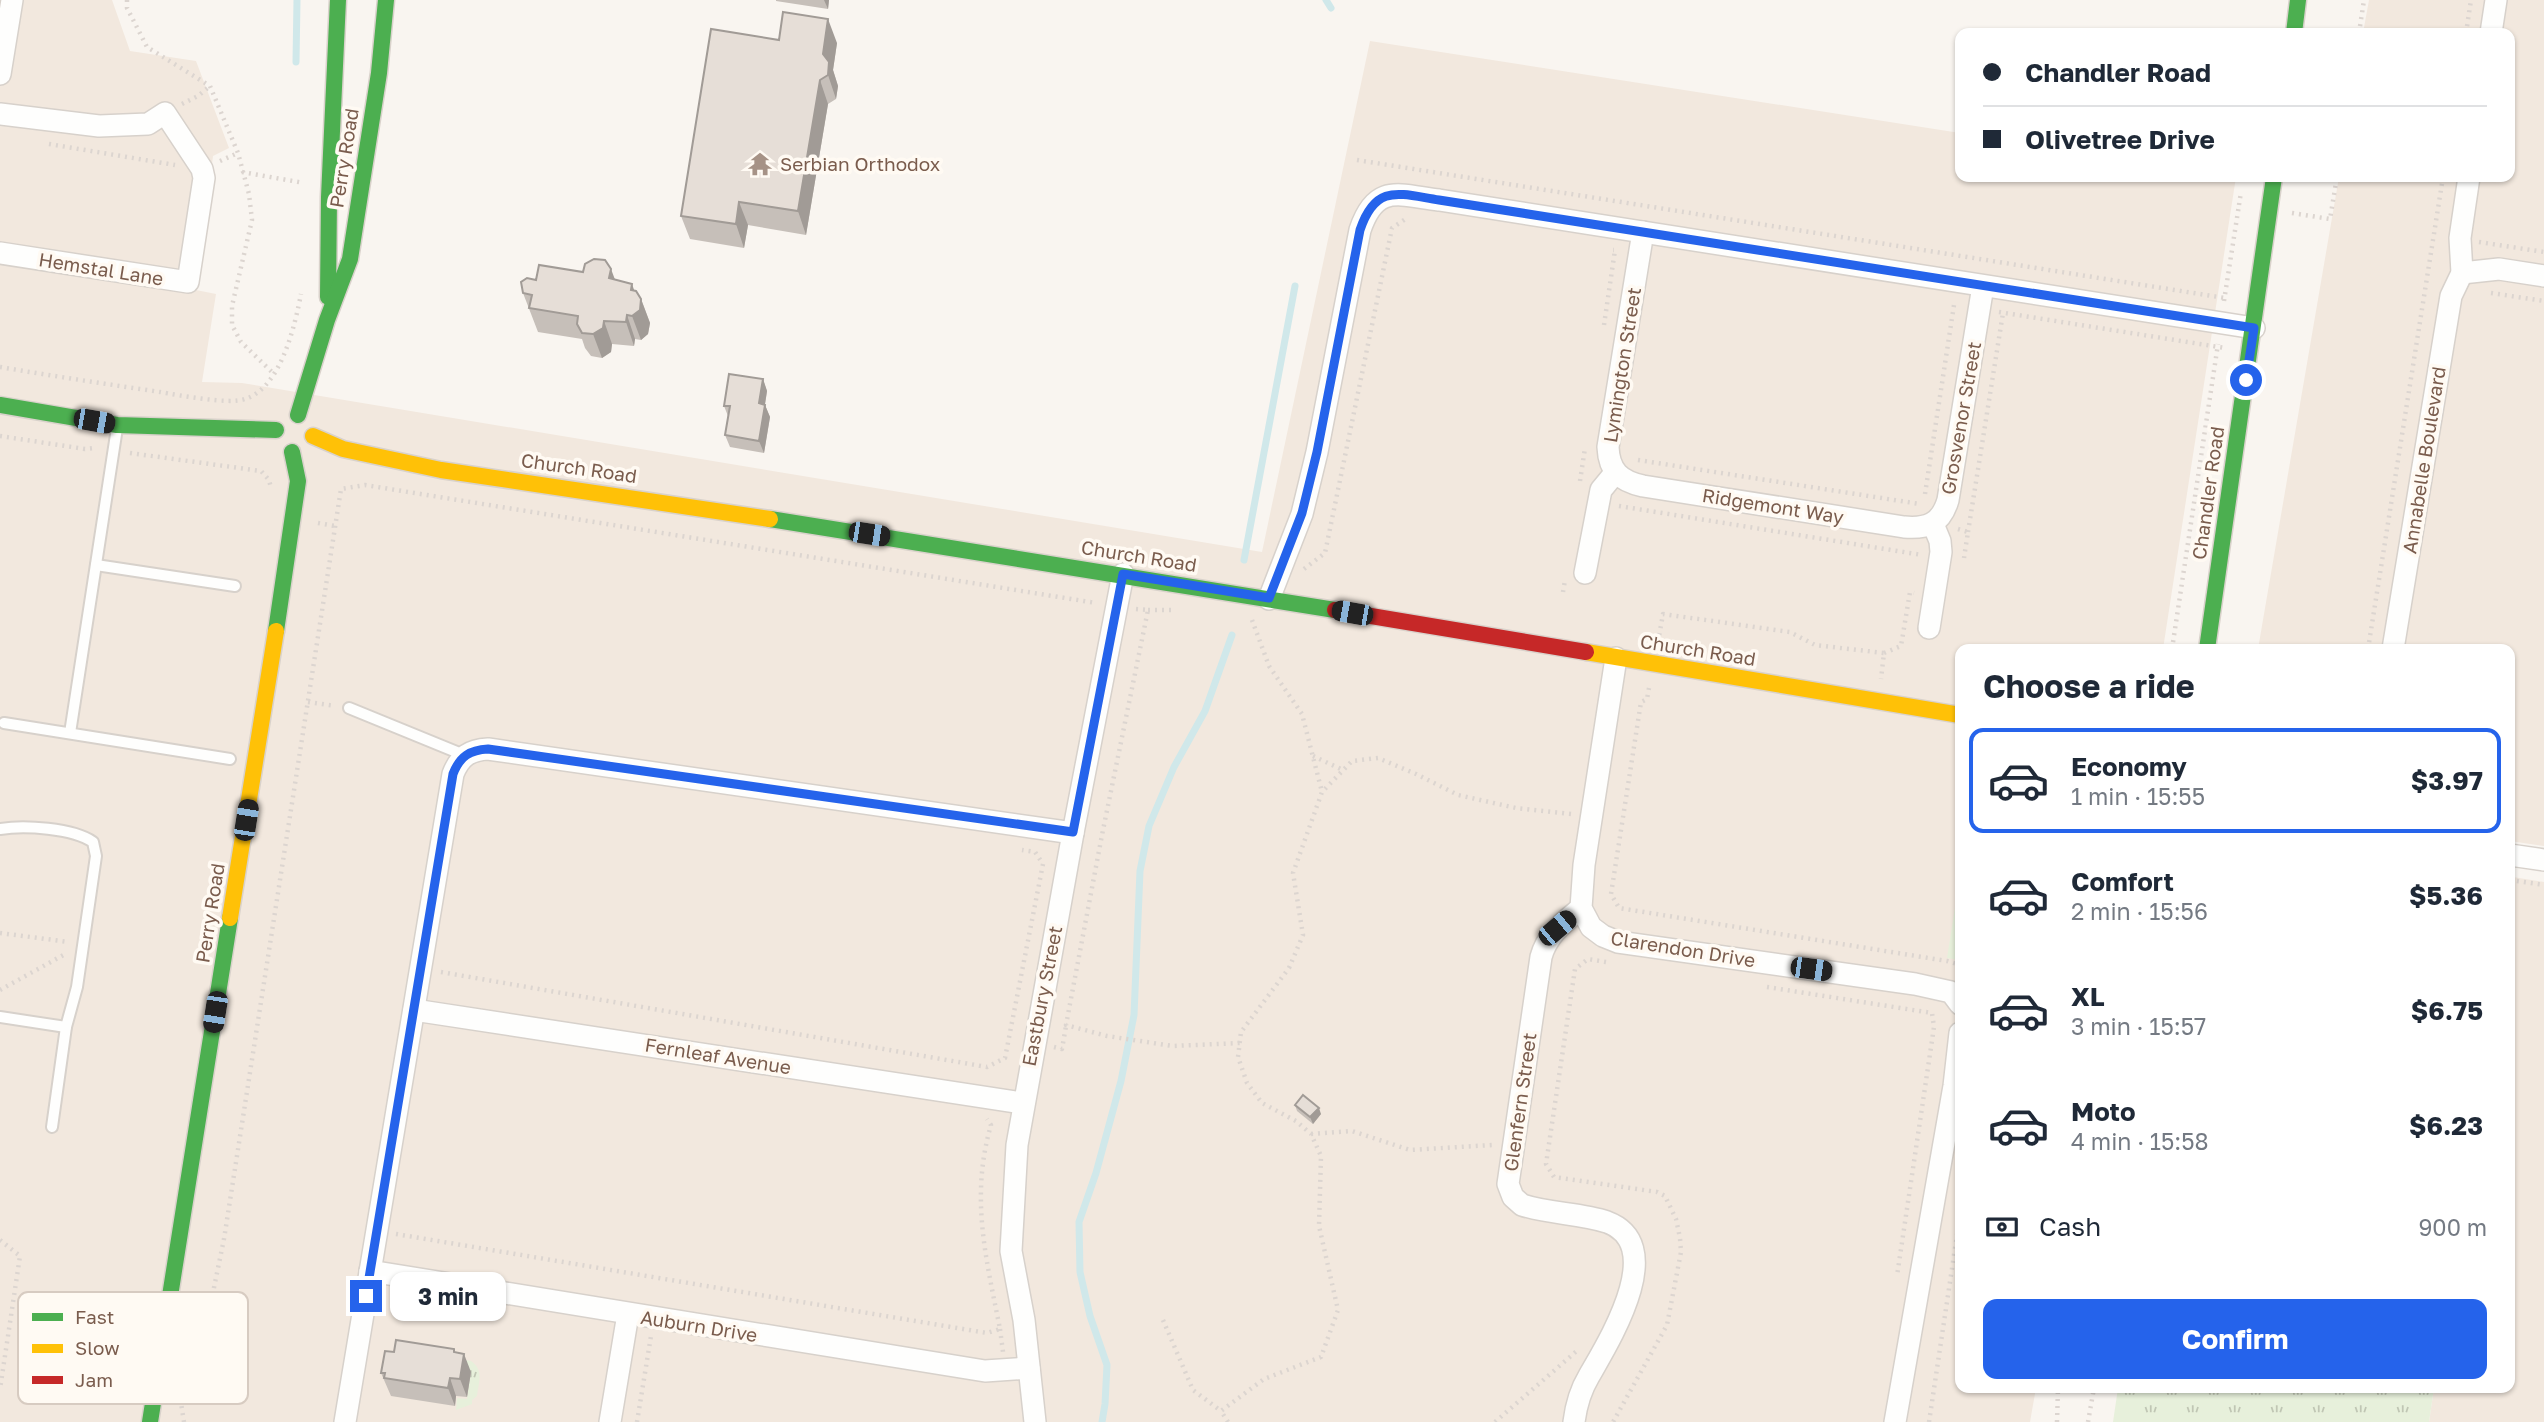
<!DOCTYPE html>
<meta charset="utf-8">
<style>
:root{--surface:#fff;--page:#f6f6f7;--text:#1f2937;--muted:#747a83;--line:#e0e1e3;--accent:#2563eb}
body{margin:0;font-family:"Golos Text",sans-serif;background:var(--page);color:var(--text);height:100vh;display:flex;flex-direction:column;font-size:26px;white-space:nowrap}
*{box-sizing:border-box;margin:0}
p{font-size:23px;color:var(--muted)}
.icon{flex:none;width:38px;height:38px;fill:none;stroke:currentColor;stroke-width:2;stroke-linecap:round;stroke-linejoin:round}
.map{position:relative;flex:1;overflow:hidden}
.drawer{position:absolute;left:1955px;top:644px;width:560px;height:749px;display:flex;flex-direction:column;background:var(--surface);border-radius:14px;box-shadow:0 2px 5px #0004}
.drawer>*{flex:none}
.banner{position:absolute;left:1955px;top:28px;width:560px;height:154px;border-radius:14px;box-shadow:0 2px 5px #0004;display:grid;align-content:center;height:154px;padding:0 28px;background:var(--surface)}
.end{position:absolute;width:32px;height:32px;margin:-16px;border:9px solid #2563eb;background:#fff;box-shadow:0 0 0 4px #fff}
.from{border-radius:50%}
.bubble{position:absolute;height:49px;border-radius:14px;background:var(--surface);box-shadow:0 2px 5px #0004;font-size:23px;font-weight:700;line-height:49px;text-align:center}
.car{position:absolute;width:21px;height:42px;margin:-21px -10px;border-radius:9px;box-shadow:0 0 5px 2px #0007;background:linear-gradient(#222 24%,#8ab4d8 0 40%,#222 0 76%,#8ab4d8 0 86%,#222 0)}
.banner b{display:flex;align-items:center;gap:24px;height:66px;font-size:26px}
.banner b+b{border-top:2px solid var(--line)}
.banner i{width:18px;height:18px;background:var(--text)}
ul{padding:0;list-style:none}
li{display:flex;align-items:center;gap:21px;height:105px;margin:0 14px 10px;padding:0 14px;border:4px solid transparent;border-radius:14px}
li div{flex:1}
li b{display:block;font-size:26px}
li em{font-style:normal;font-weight:700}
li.current{border-color:var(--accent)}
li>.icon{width:63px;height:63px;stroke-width:1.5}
h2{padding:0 28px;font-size:32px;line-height:84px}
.pay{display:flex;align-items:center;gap:18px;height:77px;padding:0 28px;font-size:26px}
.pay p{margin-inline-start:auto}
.action{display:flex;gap:14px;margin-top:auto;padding:14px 28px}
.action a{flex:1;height:80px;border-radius:14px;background:var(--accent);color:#fff;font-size:28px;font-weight:700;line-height:80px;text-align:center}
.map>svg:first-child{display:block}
</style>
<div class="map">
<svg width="2544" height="1422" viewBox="0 0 2544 1422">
<defs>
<pattern id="grass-tufts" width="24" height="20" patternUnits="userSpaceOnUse" patternTransform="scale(1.75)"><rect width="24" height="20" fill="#e7f0db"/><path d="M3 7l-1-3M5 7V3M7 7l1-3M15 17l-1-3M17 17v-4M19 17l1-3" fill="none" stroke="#c0c6b4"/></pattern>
</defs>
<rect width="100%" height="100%" fill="#f9f5f0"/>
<g fill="#f2e8de">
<polygon points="0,0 112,0 130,51 196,61 229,148 213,156 196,290 216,294 202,382 242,383 1262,552 1370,41 1960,133 1960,177 2236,177 2163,649 1960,649 1960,1388 2036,1388 2030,1422 0,1422"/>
<polygon points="2369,0 2544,0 2544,846 2510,841 2510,649 2258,649 2339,177 2510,177 2510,33 2363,33"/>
<polygon points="2513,877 2544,882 2544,1422 2429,1422 2434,1388 2510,1388 2510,899"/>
</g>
<g fill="url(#grass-tufts)">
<polygon points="1960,876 1960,960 1947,958"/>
<path d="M429,1354l42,7c13,9 8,21 6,35l-5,4v4l-16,6 1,-12 10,1 3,-27z"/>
<polygon points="2118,1388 2434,1388 2429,1422 2113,1422"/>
</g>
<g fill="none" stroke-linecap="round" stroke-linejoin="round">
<g stroke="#d0e8ea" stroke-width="7">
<polyline points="1326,0 1331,8"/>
<polyline points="296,62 297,0"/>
<polyline points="1244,560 1295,286"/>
<polyline points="1102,1422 1105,1404 1107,1365 1090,1316 1080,1272 1079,1222 1096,1173 1121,1081 1134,1015 1140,871 1149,826 1174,767 1205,711 1232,635"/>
</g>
<g stroke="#d7d1cb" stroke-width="14">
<g id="lane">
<polyline points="96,565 235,586"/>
<polyline points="349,708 464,755"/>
<polyline points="4,723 230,759"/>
<polyline points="70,733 117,428"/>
<path d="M0,829c24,-4 73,-1 93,13l3,14 -19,131 -11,40 -14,100"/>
<polyline points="0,1017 66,1027"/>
</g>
</g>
<g stroke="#d7d1cb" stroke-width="24">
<g id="street">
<polyline points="2491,33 2496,0"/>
<polyline points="0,74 12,0"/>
<polyline points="0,114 99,126 148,124 165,113 202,169 204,178 188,282 0,253"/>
<path d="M1643,232l-35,215c1,24 12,34 35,39l261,41c23,2 37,-3 44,-27l35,-214"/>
<polyline points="2462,273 2499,269 2544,276"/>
<polyline points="1585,573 1601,490 1615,473"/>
<path d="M1269,599l33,-85 15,-62 43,-222c16,-47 38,-35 79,-30l815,128"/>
<polyline points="1929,628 1941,552 1940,541 1933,524"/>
<polyline points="2393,649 2451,296 2462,273 2460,238 2469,177"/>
<polyline points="1616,658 1584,865 1581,908 1591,927 1603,936 1618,942 1915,984 1951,992 1960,1004"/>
<polyline points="2510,855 2544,860"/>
<polyline points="414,1010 1022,1103"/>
<polyline points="370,1271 985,1371 1029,1368"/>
<path d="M345,1422l108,-648c7,-18 17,-24 35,-25l585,84"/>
<polyline points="610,1422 628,1314"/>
<polyline points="1035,1422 1024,1320 1011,1251 1017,1145 1073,833 1123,574"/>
<path d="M1574,1422c2,-16 6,-31 15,-46 20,-35 80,-131 18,-154 -27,-9 -58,-8 -85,-17l-9,-8 -5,-13 33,-227c6,-22 22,-34 40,-49"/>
<polyline points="1895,1422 1954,1086 1960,1033"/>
</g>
</g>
<g stroke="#d9d2cb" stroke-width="19">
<g id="fast">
<polyline points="2294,33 2298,0"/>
<polyline points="328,297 329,197 338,0"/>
<polyline points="0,405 117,425 276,430"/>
<polyline points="298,415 327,320 350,259 379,73 386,0"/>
<polyline points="770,519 1335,610"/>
<polyline points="276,631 298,481 292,452"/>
<polyline points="2207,649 2274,177"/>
<polyline points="150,1422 230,918"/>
</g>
</g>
<g stroke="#d9d2cb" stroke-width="19">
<g id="slow">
<polyline points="313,436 343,449 441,470 770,519"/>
<polyline points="1586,652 1960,715"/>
<polyline points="230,918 276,631"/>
</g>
</g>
<g stroke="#d9d2cb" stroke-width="19">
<polyline id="jam" points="1335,610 1586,652"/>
</g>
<g stroke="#dcd5d0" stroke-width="4.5" stroke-dasharray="2 5" stroke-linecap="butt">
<polyline points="127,0 127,8 147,47 210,86 238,153 249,194 252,220 232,306 232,325 241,342 274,374"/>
<polyline points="2359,33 2364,0"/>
<polyline points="2466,33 2471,0"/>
<polyline points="2510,61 2513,38"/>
<polyline points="182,104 198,96 210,86"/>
<polyline points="49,144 175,165"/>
<polyline points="1357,160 2225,298"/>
<polyline points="220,161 238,153"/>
<polyline points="242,172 304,183"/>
<polyline points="2239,205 2241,192"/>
<polyline points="2292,213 2330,219 2337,177"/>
<polyline points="2479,242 2544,252"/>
<polyline points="2491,293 2544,301"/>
<polyline points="2224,301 2239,205"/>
<polyline points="1999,312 2225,348"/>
<polyline points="1604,325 1615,250 1613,250"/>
<path d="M0,367c53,9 106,17 160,25 18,3 69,13 85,7 36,-11 50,-74 56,-105"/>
<polyline points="0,436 85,449 94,448"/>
<polyline points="130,453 261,471 269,480 271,488"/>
<polyline points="1638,460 1920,504"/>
<polyline points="1580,481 1585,448"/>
<polyline points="1925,494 1954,305"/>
<polyline points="1619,506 1922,555"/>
<polyline points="318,523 335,526"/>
<polyline points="1958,529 1968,532 1964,558"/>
<polyline points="1968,532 2003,313"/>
<polyline points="1304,569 1325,553 1392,228 1407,218"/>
<polyline points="1563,592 1565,580"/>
<polyline points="1136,609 1148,610 1102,835 1066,1025 1107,1036 1173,1046 1240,1043"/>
<polyline points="1148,610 1172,610"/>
<polyline points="1252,620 1269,666 1302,714 1322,792"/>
<polyline points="1658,642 1663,614 1790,632 1815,645 1884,653 1881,679"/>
<polyline points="2172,649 2218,344"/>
<polyline points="2368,649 2443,177"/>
<polyline points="1884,653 1901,646 1910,592 1914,593"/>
<polyline points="1649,688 1647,699 1641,702 1611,894 1619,908 1947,961 1960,965"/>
<polyline points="308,702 335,706"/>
<polyline points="1313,756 1343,770"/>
<polyline points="2510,880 2544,885"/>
<polyline points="0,933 69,942"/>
<polyline points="1606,962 1588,959 1575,969 1546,1164 1554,1177 1657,1192 1665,1196 1676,1219 1680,1238 1681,1252 1667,1325 1613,1422"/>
<polyline points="441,972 987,1067 1005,1058 1043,864 1035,852 1022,850"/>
<polyline points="1767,987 1932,1013 1934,1027 1897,1276"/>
<polyline points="0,990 67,953"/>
<polyline points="1054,1047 1062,1049 1066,1026"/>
<polyline points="1311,1134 1352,1131 1410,1150 1492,1145"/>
<path d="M396,1234l591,99 13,-4c-14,-71 -30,-132 -9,-204l-4,-6"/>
<polyline points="0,1240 20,1256 0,1389"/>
<polyline points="1163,1320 1193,1390 1221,1411"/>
<polyline points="1000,1329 1003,1352"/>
<polyline points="184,1422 181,1403 192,1354 204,1336 224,1239 341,489 365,485 1096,603"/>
<polyline points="637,1422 651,1336"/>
<polyline points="1228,1422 1221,1411 1264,1379 1321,1357 1338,1310 1319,1226 1321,1156 1311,1134 1296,1121 1262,1103 1247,1083 1238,1057 1241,1032 1289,968 1303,935 1293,873 1322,792 1352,761 1378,758 1416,774 1458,795 1516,808 1571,814"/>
<polyline points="1495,1422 1579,1349"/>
<polyline points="1929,1422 1960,1215"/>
<polyline points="2057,1422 2058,1388"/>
<polyline points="2088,1422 2094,1388"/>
</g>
<use href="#lane" stroke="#fefefd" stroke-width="10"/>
<use href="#street" stroke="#fefefd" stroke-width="21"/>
<use href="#fast" stroke="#4caf50" stroke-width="16"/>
<use href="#slow" stroke="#ffc107" stroke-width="16"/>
<use href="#jam" stroke="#c62828" stroke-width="16"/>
</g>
<g fill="#c6bfb9">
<polygon points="776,0 829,0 828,9 776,1"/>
<polygon points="779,40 837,43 833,70 838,86 836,99 828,104 806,235 748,225 744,248 690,239 681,216"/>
<polygon points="583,272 615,279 634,291 641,299 650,323 648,334 641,340 635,339 634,346 612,344 611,352 602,358 591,356 585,348 582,339 538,332 523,293 536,280"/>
<polygon points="763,379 767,391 765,405 770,417 764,453 730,447 725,435 728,416 724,406"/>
<polygon points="1295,1105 1321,1114 1313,1124 1297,1111"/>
<polygon points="394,1352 456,1353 471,1372 467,1397 456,1396 455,1406 391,1396 381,1373"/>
</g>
<g fill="#a19b96">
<polygon points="824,0 829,0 828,9"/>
<polygon points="828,19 837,43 833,70 838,86 836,99 828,75 823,54"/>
<polygon points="820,80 828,104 806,235 798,211"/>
<polygon points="739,202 748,225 744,248 736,224"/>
<polygon points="611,269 620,293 609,278"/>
<polygon points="632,284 640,307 641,299 650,323 648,334 641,340 632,316"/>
<polygon points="627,315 635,339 634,346 626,322"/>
<polygon points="604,321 612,344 611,352 602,358 593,334"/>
<polygon points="763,379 767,391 763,416 759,403"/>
<polygon points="765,405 770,417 764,453 759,441"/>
<polygon points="1319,1108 1321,1114 1313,1124 1310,1117"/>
<polygon points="464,1354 471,1372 467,1397 460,1379"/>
<polygon points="450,1378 456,1396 455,1406 448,1388"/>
</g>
<g fill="#e6ded7" stroke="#a19b96" stroke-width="2">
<polygon points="783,12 828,19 823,54 829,62 828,75 820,80 798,211 739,202 736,224 681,216 711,29 779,40"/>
<polygon points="594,259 605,260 611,269 609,278 632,284 631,290 636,291 641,299 640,310 632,316 627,315 626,322 604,321 603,328 593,334 582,333 577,324 578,316 529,308 532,295 523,293 521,282 527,278 536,280 539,265 583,272 585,264"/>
<polygon points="729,374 763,379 759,403 765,405 759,441 725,435 730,406 724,406"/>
<polygon points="1303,1095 1319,1108 1310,1117 1295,1105"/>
<polygon points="396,1340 454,1349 454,1352 464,1354 460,1379 450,1378 448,1388 384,1378 385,1373 381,1373 385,1351 394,1352"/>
</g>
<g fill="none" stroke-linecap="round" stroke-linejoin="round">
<path stroke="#2563eb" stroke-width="9" d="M366,1296l87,-522c7,-18 17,-24 35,-25l585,83 50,-258 146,24 33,-85 15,-61 43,-222c16,-47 39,-36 79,-30l815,128 -8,52"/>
</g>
<defs>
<g id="temple-bare" transform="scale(1.89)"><path d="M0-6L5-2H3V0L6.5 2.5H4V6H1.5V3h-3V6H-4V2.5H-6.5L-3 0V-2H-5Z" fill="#a69286" stroke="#fffaf3" stroke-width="2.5" paint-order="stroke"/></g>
</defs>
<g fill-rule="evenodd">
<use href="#temple-bare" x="760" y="164"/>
</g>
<g text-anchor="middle" stroke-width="7" stroke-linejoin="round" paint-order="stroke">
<g font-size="19" fill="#7a5c4d" stroke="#fffaf3">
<text transform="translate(344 158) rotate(-81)" y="7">Perry Road</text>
<text transform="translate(101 269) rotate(9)" y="7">Hemstal Lane</text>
<text transform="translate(1622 365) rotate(-81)" y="7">Lymington Street</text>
<text transform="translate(1961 418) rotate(-80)" y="7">Grosvenor Street</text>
<text transform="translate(2424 460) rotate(-81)" y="7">Annabelle Boulevard</text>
<text transform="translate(579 468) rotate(8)" y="7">Church Road</text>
<text transform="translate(2208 493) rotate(-82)" y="7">Chandler Road</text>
<text transform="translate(1773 506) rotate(9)" y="7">Ridgemont Way</text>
<text transform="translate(1139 556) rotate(9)" y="7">Church Road</text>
<text transform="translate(1698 650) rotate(9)" y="7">Church Road</text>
<text transform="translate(210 913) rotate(-81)" y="7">Perry Road</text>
<text transform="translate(1683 949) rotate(9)" y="7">Clarendon Drive</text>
<text transform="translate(1042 996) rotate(-79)" y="7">Eastbury Street</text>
<text transform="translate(718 1056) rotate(9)" y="7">Fernleaf Avenue</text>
<text transform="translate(1520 1102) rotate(-82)" y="7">Glenfern Street</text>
<text transform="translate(699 1326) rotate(9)" y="7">Auburn Drive</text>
</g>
<g font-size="19" fill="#7a5c4d" stroke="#fffaf3" text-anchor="start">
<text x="780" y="171">Serbian Orthodox</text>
</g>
</g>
<rect x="18" y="1292" width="230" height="112" rx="10" fill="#fffaf3" stroke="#d7cbc1" stroke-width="2"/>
<rect x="32" y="1313" width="31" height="8" fill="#4caf50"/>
<rect x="32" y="1344" width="31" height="9" fill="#ffc107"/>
<rect x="32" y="1376" width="31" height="8" fill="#c62828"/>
<g font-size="19" fill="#7a5c4d">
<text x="75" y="1324">Fast</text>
<text x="75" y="1355">Slow</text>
<text x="75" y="1387">Jam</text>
</g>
</svg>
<i class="end from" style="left:2246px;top:380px"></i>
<i class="end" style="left:366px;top:1296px"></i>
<div class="bubble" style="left:390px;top:1272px;width:116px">3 min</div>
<i class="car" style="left:94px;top:421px;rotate:100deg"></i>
<i class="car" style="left:869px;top:534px;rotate:99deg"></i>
<i class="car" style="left:1352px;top:613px;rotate:280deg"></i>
<i class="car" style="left:246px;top:820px;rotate:9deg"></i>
<i class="car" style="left:1557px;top:928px;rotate:50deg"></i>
<i class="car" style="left:1811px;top:969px;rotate:98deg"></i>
<i class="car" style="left:215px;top:1012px;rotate:189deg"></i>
<div class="banner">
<b><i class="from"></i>Chandler Road</b>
<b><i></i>Olivetree Drive</b>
</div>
<section class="drawer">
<h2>Choose a ride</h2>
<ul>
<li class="current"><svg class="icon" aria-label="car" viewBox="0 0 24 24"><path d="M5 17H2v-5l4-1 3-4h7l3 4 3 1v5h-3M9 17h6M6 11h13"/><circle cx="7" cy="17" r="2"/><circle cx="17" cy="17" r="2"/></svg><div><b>Economy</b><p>1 min · 15:55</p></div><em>$3.97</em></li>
<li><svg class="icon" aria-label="car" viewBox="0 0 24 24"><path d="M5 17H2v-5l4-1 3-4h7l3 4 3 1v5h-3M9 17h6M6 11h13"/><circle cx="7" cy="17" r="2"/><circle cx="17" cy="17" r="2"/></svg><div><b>Comfort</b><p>2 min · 15:56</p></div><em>$5.36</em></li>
<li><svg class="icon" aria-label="car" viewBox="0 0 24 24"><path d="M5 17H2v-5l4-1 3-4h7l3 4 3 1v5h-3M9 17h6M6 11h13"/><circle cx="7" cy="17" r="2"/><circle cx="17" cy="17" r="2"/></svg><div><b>XL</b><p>3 min · 15:57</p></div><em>$6.75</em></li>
<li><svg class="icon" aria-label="car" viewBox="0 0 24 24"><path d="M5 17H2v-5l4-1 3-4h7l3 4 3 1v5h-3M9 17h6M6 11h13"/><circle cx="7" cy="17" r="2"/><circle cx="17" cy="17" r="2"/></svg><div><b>Moto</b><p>4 min · 15:58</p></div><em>$6.23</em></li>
</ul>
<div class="pay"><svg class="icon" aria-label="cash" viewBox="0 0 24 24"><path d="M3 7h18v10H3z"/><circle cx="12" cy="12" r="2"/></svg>Cash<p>900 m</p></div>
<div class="action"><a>Confirm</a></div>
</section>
</div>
